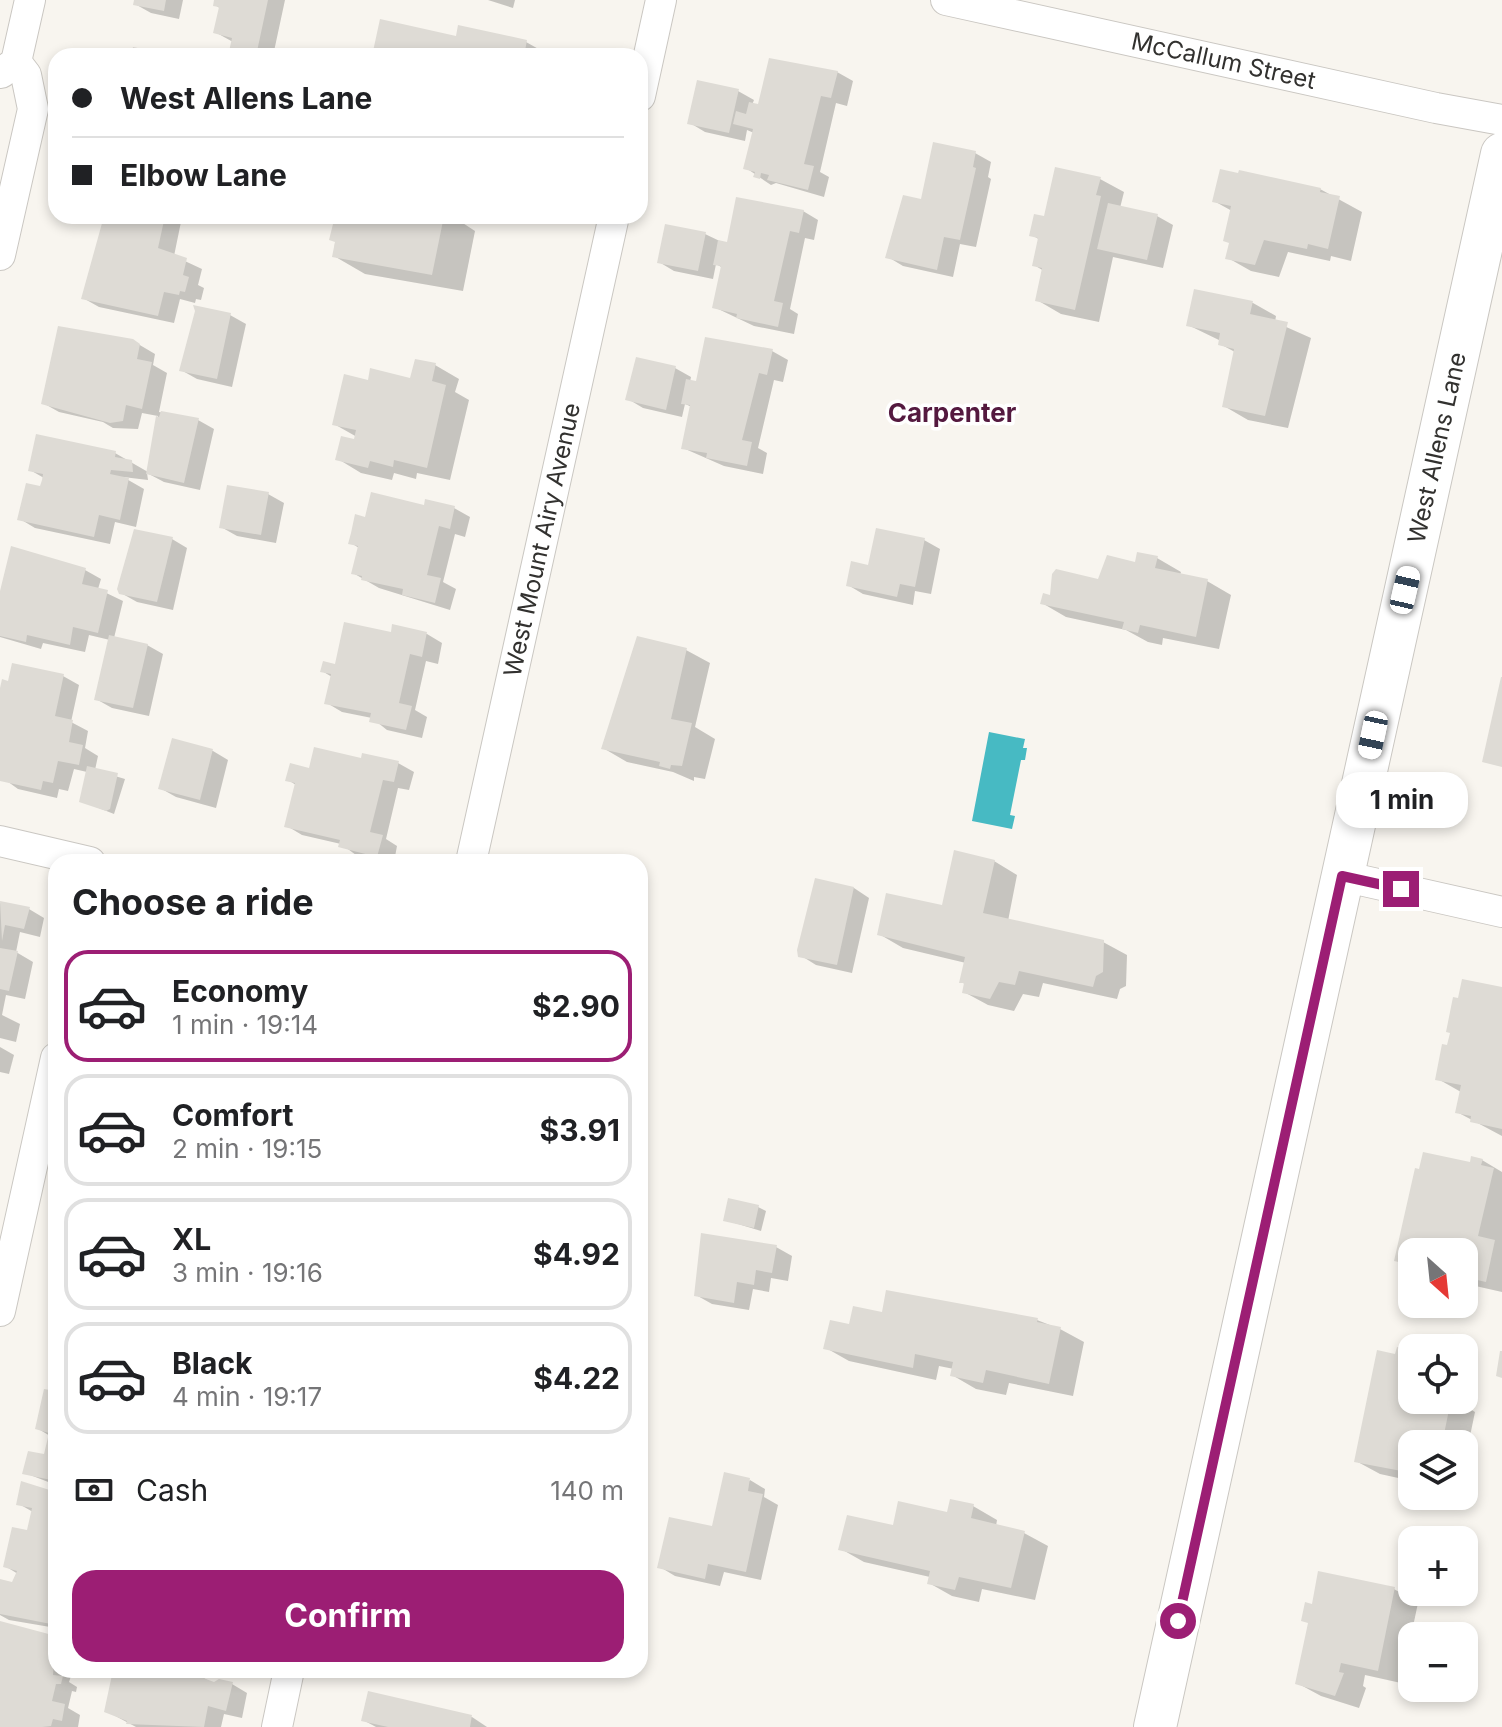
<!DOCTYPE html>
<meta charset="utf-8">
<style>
:root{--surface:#fff;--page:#f6f6f6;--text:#202124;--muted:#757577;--line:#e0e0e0;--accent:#9c1e74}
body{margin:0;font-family:Inter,sans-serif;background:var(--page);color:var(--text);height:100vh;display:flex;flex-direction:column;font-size:30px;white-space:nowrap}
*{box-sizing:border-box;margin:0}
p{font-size:26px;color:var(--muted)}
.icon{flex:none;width:44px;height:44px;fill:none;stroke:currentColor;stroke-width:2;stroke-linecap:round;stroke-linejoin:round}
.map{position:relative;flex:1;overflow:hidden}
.drawer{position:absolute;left:48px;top:854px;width:600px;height:824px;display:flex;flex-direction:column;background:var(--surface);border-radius:24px;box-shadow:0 4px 12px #0003}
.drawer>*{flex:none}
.top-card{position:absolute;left:48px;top:48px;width:600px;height:176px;border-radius:24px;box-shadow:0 4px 12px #0003;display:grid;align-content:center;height:176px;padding:0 24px;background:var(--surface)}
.needle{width:52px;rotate:153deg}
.fabs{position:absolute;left:1398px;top:1238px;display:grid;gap:16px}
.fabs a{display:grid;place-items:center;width:80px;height:80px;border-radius:16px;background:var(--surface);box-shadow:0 4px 12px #0003;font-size:40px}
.end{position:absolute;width:36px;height:36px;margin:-18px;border:10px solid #9c1e74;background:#fff;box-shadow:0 0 0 4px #fff}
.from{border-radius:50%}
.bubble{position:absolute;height:56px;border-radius:24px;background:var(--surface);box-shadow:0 4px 12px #0003;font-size:26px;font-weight:700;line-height:56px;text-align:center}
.car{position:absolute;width:24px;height:48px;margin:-24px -12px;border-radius:10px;box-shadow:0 0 6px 2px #0007;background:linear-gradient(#fff 24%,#345 0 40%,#fff 0 76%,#345 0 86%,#fff 0)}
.top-card b{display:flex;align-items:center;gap:28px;height:76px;font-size:30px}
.top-card b+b{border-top:2px solid var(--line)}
.top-card i{width:20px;height:20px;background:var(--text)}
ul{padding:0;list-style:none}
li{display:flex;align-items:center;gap:24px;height:112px;margin:0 16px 12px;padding:0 8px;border:4px solid var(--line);border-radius:24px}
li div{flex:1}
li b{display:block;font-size:30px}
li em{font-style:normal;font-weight:700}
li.active{border-color:var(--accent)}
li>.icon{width:72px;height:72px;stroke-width:1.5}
h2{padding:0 24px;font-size:36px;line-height:96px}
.pay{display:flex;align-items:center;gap:20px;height:88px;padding:0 24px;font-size:30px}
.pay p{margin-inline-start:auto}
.action{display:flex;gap:16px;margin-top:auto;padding:16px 24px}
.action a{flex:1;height:92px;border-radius:24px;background:var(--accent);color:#fff;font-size:32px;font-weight:700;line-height:92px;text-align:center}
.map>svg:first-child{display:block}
</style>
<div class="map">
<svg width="1502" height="1727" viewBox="0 0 1502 1727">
<rect width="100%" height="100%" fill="#f8f5ef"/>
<polygon fill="#47bac3" points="989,732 1025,739 1023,748 1027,748 1025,760 1021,760 1010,815 1015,816 1012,829 972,821"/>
<g fill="#0003">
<polygon points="136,0 183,0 179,19 151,13 135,4"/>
<polygon points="216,0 285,0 273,56 230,56 233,42 215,32 221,9 215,5"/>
<polygon points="488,0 515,0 513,8"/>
<polygon points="457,38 526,42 551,56 374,56"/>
<polygon points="837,72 853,81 847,106 836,103 820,172 829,177 824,197 776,183 771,185 746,168 754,133 747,130 745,141 705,132 690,123 738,91 754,100 752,105 759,106"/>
<polygon points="975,153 991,162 988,177 991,179 976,247 960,244 953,277 903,266 888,257 922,202"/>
<polygon points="1100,179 1124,192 1120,208 1157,216 1173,225 1163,268 1113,257 1099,322 1061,314 1037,300 1044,271 1034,265 1040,240 1032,235 1045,219"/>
<polygon points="1320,189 1362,212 1351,261 1331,256 1330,261 1288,252 1279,277 1251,271 1228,258 1232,211 1214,201"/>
<polygon points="803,211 818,220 814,240 805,238 790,309 798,314 794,334 754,326 714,307 723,268 716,264 713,279 674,271 659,262 705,234 728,245"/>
<polygon points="106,216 182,217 174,256 202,269 198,285 204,288 201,300 196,299 195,303 180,299 174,323 99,307 83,298"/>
<polygon points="337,216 452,216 475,231 463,291 365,274 334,256"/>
<polygon points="1196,291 1253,303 1276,316 1275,322 1311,338 1288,428 1248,420 1224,406 1235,352 1220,344 1221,341 1188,325"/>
<polygon points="230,315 246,324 232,387 197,379 181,370"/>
<polygon points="133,341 155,354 153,365 167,373 159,412 198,420 214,429 200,490 164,482 147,473 148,480 123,477 144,489 136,527 115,522 110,544 35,528 20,519 41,489 44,478 30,470 115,453 148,472 158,416 142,413 138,429 113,428 103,422 59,412 43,403"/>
<polygon points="772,351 788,360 783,382 774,380 758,448 767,453 763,474 724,466 683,448 692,407 685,404 682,417 643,408 628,399 675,368 691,377 690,382 698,383"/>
<polygon points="435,365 459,379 455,392 469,400 450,480 417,473 416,479 394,473 392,480 361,473 338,459 357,437 334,424 369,383 411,380"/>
<polygon points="268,494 284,503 276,543 237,536 221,527"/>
<polygon points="425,508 454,508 470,517 465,537 455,534 443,582 456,589 450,610 379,588 353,573 359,548 351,543 366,519"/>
<polygon points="172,539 187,548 173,610 137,602 121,593"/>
<polygon points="924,540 940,549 931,594 915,591 913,605 863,594 848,585 870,567"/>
<polygon points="12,548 85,570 101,579 98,589 123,601 114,638 147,645 163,654 149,716 112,708 96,699 110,640 89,635 85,652 43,643 41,649 0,637 0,600"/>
<polygon points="1157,558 1181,572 1180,575 1207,581 1231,595 1219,649 1163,638 1162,645 1148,642 1126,630 1066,617 1042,603"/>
<polygon points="394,627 427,634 442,643 438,664 426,661 415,710 427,717 422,738 387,730 372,718 342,712 327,703 332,677 322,671 392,635"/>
<polygon points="686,650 710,663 695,727 715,739 705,779 694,777 694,781 673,772 627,762 603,748"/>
<polygon points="63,676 79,685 71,722 88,731 85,748 98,756 95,770 125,779 114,814 81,801 87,772 74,769 68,791 59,789 57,798 18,789 0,776 0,697"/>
<polygon points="173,740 213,751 228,760 216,808 176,797 160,788"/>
<polygon points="362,761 398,763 414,772 409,790 398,788 386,839 397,846 394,862 356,855 341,844 302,835 287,826 296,785 288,780 311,771"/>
<polygon points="994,861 1017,875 1008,921 1103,942 1127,955 1126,986 1120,989 1117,999 1043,983 1039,997 1023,994 1014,1011 988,1005 964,992 965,984 961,982 966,963 903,948 879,934 943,907"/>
<polygon points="816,880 854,888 869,898 852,973 816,965 800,955"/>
<polygon points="0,903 29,909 44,918 40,937 20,932 16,952 33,962 25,999 6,995 2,1015 20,1024 16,1042 0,1038"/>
<polygon points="1502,989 1502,1136 1457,1112 1461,1092 1438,1079 1449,1047"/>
<polygon points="0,1047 14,1055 9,1074 0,1072"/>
<polygon points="1482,1160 1502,1172 1502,1292 1471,1285 1468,1297 1464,1296 1464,1252 1412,1252 1412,1269 1396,1260 1471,1165"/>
<polygon points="758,1207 766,1211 761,1231 725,1220"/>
<polygon points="776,1247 792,1256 788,1281 771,1278 769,1292 753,1289 749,1310 712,1304 696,1295"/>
<polygon points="883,1314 1037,1320 1060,1329 1084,1342 1073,1396 1009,1383 1006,1395 976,1389 952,1375 954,1369 939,1366 936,1380 849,1361 826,1348 851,1326"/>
<polygon points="1412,1352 1412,1400 1455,1400 1475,1412 1464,1465 1464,1444 1412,1444 1412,1481 1380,1474 1356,1461 1396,1357"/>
<polygon points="56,1394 56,1485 25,1473 45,1456 50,1436 37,1428"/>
<polygon points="750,1480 765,1489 764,1497 778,1505 761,1580 724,1572 720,1586 675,1576 660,1567 714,1529"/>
<polygon points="56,1492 56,1628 9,1620 0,1615 0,1581 13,1584 18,1574 5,1566 28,1532 33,1512 19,1504"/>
<polygon points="973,1506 997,1520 996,1526 1024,1533 1048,1546 1035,1600 982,1589 979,1602 952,1596 929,1583 930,1577 864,1562 841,1549"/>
<polygon points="1394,1589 1418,1603 1401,1683 1365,1675 1363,1686 1366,1688 1359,1708 1321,1696 1297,1683 1313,1607"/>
<polygon points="0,1624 56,1640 56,1670 73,1670 69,1682 77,1687 76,1692 72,1691 68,1708 80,1715 78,1727 0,1727"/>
<polygon points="115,1670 172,1670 200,1676 214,1684 232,1684 247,1693 242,1718 224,1714 221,1727 136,1727 106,1711"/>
<polygon points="193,1670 234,1670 233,1673 218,1670 218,1675"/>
<polygon points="472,1717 487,1727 376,1727 363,1720"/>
</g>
<g fill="#dedbd5">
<polygon points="134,0 166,0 164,11 133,5"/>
<polygon points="214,0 268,0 256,56 228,56 232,38 213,33 219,7 213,6"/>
<polygon points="380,19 456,36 458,25 527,40 525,51 532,52 531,56 372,56"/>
<polygon points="133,47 170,55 170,56 131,56"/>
<polygon points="769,58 838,71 831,98 821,96 804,164 814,166 808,190 767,180 769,175 761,173 760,179 753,177 755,172 743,169 753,129 733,124 736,111 746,114 749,102 758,104"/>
<polygon points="697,80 739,89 729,133 687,124"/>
<polygon points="933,142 976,151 973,167 976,168 960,240 944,237 937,270 885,258 903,195 921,199"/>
<polygon points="1055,167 1101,177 1096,195 1101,196 1075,310 1035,301 1042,268 1032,266 1038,238 1029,236 1034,214 1044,216"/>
<polygon points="1220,169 1238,173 1239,170 1321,188 1320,192 1340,196 1328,249 1308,244 1307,249 1264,240 1255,265 1225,259 1229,243 1223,241 1231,206 1212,202"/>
<polygon points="736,197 804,210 799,233 790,231 774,301 783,303 778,327 736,318 737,314 712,308 721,266 713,265 716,251 718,240 727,242"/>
<polygon points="1108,203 1158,214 1147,260 1097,249"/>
<polygon points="104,216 165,216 158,248 187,258 183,275 189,277 185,292 180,291 179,295 164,292 158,316 81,299"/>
<polygon points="335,216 444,216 432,275 332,257 335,242 329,240"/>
<polygon points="665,224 706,232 698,271 657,263"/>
<polygon points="1194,289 1253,301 1250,314 1288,322 1265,416 1222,407 1234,349 1218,345 1220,333 1186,326"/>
<polygon points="193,305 231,313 217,379 179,371 195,311"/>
<polygon points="58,326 133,339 140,344 137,359 152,362 142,409 126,405 123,421 110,423 41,404"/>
<polygon points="705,337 773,349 767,375 759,373 742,440 752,442 747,466 706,458 707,453 681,449 690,405 681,404 686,379 696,381"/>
<polygon points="636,357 676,366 666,410 625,400"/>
<polygon points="415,359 436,363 432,381 446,385 427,468 394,460 393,467 370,461 368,468 335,460 341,436 354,439 356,430 332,425 344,374 368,380 370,368 410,378"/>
<polygon points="161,411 199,418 184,483 146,474 156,416 159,417"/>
<polygon points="36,434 116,451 115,457 132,460 133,472 111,470 110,474 129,478 120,520 99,515 94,537 17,520 26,483 40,486 42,480 43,474 28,471"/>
<polygon points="227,485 269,492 261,535 219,528"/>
<polygon points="371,492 424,505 425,499 455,506 450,529 439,526 427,575 441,578 435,603 402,595 403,589 361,580 362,576 351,574 358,546 348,544 351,533 355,514 365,517"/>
<polygon points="876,528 925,538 915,587 900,584 897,597 846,586 851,561 868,565"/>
<polygon points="134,529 173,537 157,602 119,594 117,589"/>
<polygon points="11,546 86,568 82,584 108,590 98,633 73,627 70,645 27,635 26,642 0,636 0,591"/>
<polygon points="1137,552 1158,556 1155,568 1208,579 1196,637 1140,625 1138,633 1122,629 1124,622 1040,604 1043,593 1050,595 1052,574 1056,569 1098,579 1107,555 1135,562"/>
<polygon points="344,622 391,632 392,624 427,632 422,657 410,654 399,703 412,706 406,730 369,722 371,713 324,704 331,674 320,672 323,661 335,664"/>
<polygon points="109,635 148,644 133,708 94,700"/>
<polygon points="637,636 687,648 671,719 692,723 682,766 671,765 670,769 659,766 660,762 601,749"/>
<polygon points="12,663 64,674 55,716 73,720 69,742 83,745 79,765 58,761 53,783 43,781 41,790 0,781 0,688 2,679 8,681"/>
<polygon points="1501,677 1502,677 1502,767 1482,762"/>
<polygon points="172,738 213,749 200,800 158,789"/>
<polygon points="314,747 361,758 362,753 399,761 394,782 383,780 370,832 383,835 377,857 338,847 340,840 284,827 295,783 285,781 290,763 309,768"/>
<polygon points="87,766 118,773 110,809 106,811 79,802"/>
<polygon points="954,850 995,860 983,913 1104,940 1103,972 1096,976 1093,987 1019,971 1015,985 999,982 990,999 962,993 964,983 959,983 965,957 877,935 886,893 942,905"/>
<polygon points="815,878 854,887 837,965 798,957 797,950"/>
<polygon points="0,901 30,907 24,929 5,925 2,941"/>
<polygon points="0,948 18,951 9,991 0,989"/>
<polygon points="1462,979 1502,987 1502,1129 1470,1122 1471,1116 1455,1113 1461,1085 1435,1080 1442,1044 1447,1045 1450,1033 1446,1032 1453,997 1458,998"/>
<polygon points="1423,1152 1470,1162 1471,1156 1483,1159 1481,1165 1494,1168 1478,1236 1495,1240 1486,1282 1464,1277 1464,1252 1412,1252 1412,1265 1394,1261 1415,1168 1419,1169"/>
<polygon points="728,1198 759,1205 754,1228 723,1221"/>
<polygon points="701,1233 777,1245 772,1273 756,1270 754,1285 737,1282 734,1303 694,1296"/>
<polygon points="886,1290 1038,1318 1037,1322 1061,1327 1049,1384 986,1370 983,1383 950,1376 953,1362 915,1354 913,1368 823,1349 830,1320 849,1324 853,1306 882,1312"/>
<polygon points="52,1345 56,1345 56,1368 48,1366"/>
<polygon points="1397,1347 1412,1350 1412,1400 1451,1400 1442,1444 1412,1444 1412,1473 1354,1462 1377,1350 1395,1354"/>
<polygon points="1500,1351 1502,1351 1502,1378 1496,1376"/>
<polygon points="44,1389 56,1391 56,1481 22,1474 28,1451 44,1454 49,1433 35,1429"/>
<polygon points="724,1472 750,1478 748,1491 763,1494 746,1572 708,1564 705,1579 657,1568 669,1517 712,1526"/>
<polygon points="21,1481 56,1492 56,1625 0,1614 0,1579 12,1582 17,1571 3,1567 12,1527 27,1530 32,1508 16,1505"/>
<polygon points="950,1499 974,1504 971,1518 1025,1531 1011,1588 959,1577 955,1590 927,1584 930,1571 838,1550 847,1515 893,1525 898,1501 947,1512"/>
<polygon points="1318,1571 1395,1587 1378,1671 1341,1663 1339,1672 1344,1673 1335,1696 1295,1684 1308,1623 1301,1621 1305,1602 1312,1604"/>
<polygon points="0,1621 56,1636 53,1675 63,1676 61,1684 56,1684 52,1701 65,1704 62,1721 53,1719 51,1726 42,1727 0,1727"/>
<polygon points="113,1670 182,1670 214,1682 219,1679 233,1682 226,1711 208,1706 204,1727 126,1724 127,1721 104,1712"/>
<polygon points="368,1691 472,1715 470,1727 388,1727 361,1721"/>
</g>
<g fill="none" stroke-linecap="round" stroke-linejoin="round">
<g stroke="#cac7c2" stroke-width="32">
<g id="street">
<path id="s1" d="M946,0l490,108 66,12"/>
<polyline points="1,73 16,62 30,0"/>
<polyline points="640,96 661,0"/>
<polyline points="0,255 33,109 26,75 16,62"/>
<polyline points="0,841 90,862"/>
<path id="s2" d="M471,862l143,-646"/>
<polyline points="1342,876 1502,912"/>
<polyline points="0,1311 56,1058"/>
<polyline points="277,1727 289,1670"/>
</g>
</g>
<g stroke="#cac7c2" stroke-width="44">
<g id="secondary">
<path id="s3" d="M1155,1727l347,-1573"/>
</g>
</g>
<use href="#street" stroke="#fff" stroke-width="30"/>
<use href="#secondary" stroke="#fff" stroke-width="42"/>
</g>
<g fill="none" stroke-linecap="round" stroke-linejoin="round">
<polyline stroke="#9c1e74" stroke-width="10" points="1178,1621 1342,876 1401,889"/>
</g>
<g text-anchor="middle" stroke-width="7" stroke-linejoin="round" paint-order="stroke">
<g font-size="24" fill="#32312f" stroke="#fff">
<text dy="8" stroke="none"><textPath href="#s1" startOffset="284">McCallum Street</textPath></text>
<text dy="8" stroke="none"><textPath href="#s3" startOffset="1310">West Allens Lane</textPath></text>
<text dy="8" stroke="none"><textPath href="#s2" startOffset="330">West Mount Airy Avenue</textPath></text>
</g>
<g font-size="26" font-weight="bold" fill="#54193f" stroke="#fff">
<text x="952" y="422">Carpenter</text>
</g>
</g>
</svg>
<div class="fabs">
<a><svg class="needle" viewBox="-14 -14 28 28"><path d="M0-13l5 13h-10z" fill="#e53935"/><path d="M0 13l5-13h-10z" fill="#757577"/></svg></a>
<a><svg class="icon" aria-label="locate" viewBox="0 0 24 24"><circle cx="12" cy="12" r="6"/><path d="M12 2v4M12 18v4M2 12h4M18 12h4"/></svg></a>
<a><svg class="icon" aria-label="layers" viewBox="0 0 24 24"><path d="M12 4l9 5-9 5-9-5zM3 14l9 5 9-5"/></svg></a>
<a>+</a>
<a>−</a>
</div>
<i class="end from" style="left:1178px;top:1621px"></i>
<i class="end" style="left:1401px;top:889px"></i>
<div class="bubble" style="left:1336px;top:772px;width:132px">1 min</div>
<i class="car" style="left:1405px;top:590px;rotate:13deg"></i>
<i class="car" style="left:1373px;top:735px;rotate:192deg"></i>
<div class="top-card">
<b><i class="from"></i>West Allens Lane</b>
<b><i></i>Elbow Lane</b>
</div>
<section class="drawer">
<h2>Choose a ride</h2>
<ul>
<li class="active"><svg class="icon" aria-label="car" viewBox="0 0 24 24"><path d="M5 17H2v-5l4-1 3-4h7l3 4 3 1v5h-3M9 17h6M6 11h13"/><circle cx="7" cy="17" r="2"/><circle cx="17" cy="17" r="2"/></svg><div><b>Economy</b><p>1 min · 19:14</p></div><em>$2.90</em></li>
<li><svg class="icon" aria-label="car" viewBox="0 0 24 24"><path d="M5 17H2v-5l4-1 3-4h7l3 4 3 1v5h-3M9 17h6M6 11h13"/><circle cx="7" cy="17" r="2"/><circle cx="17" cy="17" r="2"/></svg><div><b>Comfort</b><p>2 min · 19:15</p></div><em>$3.91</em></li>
<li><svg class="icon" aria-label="car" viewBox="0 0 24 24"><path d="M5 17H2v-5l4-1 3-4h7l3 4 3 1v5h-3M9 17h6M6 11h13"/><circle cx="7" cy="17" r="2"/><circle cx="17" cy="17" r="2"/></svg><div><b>XL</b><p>3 min · 19:16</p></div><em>$4.92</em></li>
<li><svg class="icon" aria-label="car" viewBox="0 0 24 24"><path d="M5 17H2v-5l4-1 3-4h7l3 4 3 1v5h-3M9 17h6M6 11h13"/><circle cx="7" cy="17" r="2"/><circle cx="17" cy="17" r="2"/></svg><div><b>Black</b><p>4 min · 19:17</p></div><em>$4.22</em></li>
</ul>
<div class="pay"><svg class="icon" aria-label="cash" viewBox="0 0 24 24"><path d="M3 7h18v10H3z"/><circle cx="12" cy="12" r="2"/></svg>Cash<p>140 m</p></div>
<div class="action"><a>Confirm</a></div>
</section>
</div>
